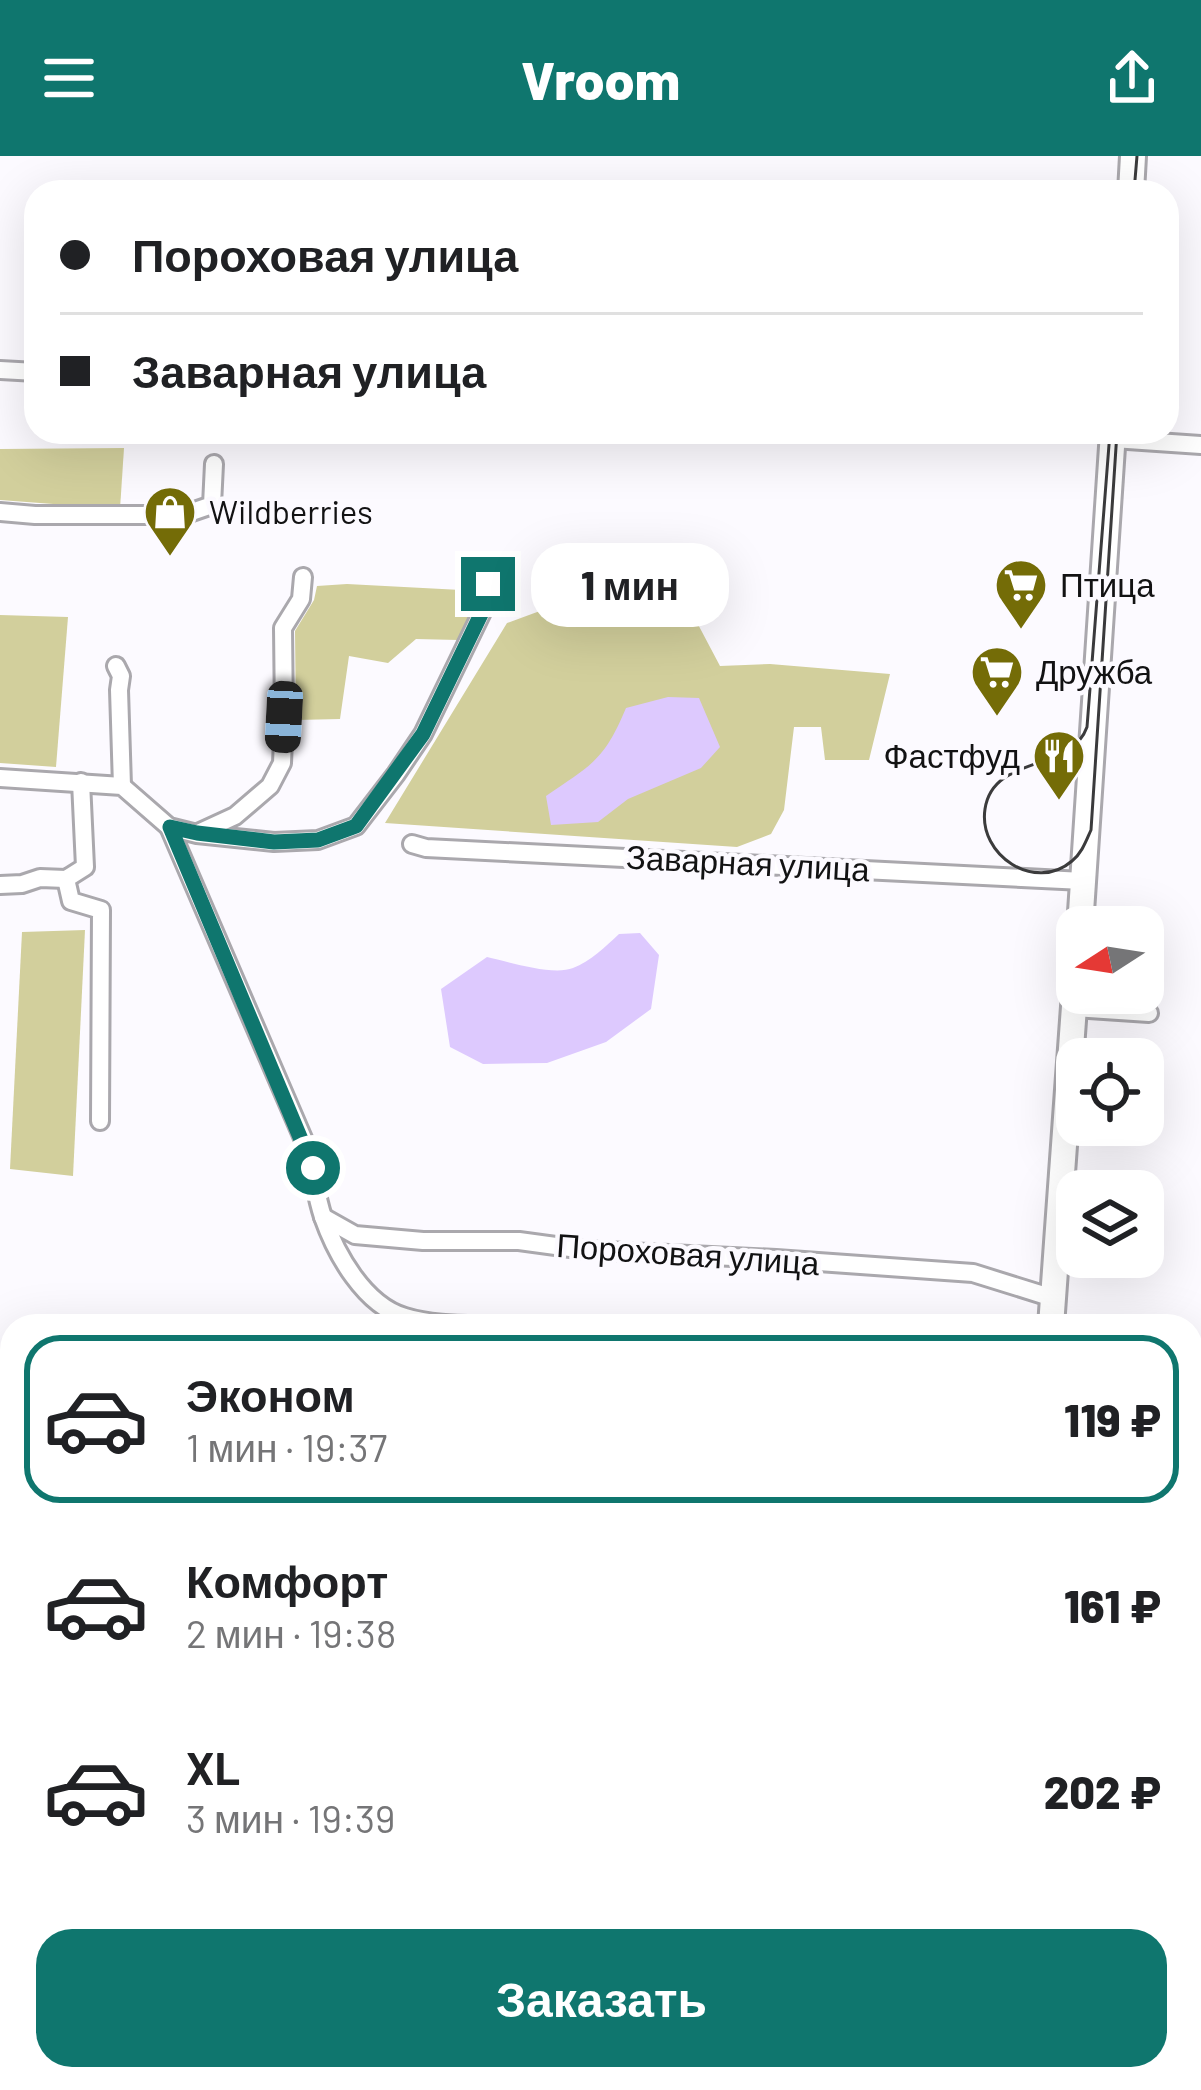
<!DOCTYPE html>
<html lang="ru">
<meta charset="utf-8">
<style>
:root{--surface:#fff;--page:#f6f6f6;--text:#202124;--muted:#757577;--line:#e0e0e0;--accent:#0f766e}
body{margin:0;font-family:Barlow,sans-serif;background:var(--page);color:var(--text);height:100vh;display:flex;flex-direction:column;font-size:45px;white-space:nowrap}
*{box-sizing:border-box;margin:0}
p{font-size:39px;color:var(--muted)}
.icon{flex:none;width:66px;height:66px;fill:none;stroke:currentColor;stroke-width:2;stroke-linecap:round;stroke-linejoin:round}
.map{position:relative;flex:1;overflow:hidden}
.drawer{position:absolute;left:0px;top:1158px;width:1203px;height:777px;display:flex;flex-direction:column;background:var(--surface);border-radius:36px 36px 0 0;box-shadow:0 12px 48px #0002}
.drawer>*{flex:none}
.banner{position:absolute;left:24px;top:24px;width:1155px;height:264px;border-radius:36px;box-shadow:0 12px 48px #0002;display:grid;align-content:center;height:264px;padding:0 36px;background:var(--surface)}
.needle{width:78px;rotate:258deg}
.buttons{position:absolute;left:1056px;top:750px;display:grid;gap:24px}
.buttons a{display:grid;place-items:center;width:108px;height:108px;border-radius:24px;background:var(--surface);box-shadow:0 12px 48px #0002;font-size:60px}
.end{position:absolute;width:54px;height:54px;margin:-27px;border:15px solid #0f766e;background:#fff;box-shadow:0 0 0 6px #fff}
.from{border-radius:50%}
.bubble{position:absolute;height:84px;border-radius:36px;background:var(--surface);box-shadow:0 12px 48px #0002;font-size:39px;font-weight:800;line-height:84px;text-align:center}
.car{position:absolute;width:36px;height:72px;margin:-36px -18px;border-radius:15px;box-shadow:0 0 9px 3px #0007;background:linear-gradient(#222 24%,#8ab4d8 0 40%,#222 0 76%,#8ab4d8 0 86%,#222 0)}
.banner b{display:flex;align-items:center;gap:42px;height:114px;font-size:45px}
.banner b+b{border-top:3px solid var(--line)}
.banner i{width:30px;height:30px;background:var(--text)}
ul{padding:21px 0 0;list-style:none}
li{display:flex;align-items:center;gap:36px;height:168px;margin:0 24px 18px;padding:0 12px;border:6px solid transparent;border-radius:36px}
li div{flex:1}
li b{display:block;font-size:45px}
li em{font-style:normal;font-weight:800}
li.selected{border-color:var(--accent)}
li>.icon{width:108px;height:108px;stroke-width:1.5}
.primary-button{display:flex;gap:24px;margin-top:auto;padding:24px 36px}
.primary-button a{flex:1;height:138px;border-radius:36px;background:var(--accent);color:#fff;font-size:48px;font-weight:800;line-height:138px;text-align:center}
header{display:flex;justify-content:space-between;align-items:center;height:156px;padding:0 36px;background:var(--accent);color:#fff;font-size:54px;font-weight:800}
.map>svg:first-child{display:block}
</style>
<header><svg class="icon" aria-label="menu" viewBox="0 0 24 24"><path d="M4 6h16M4 12h16M4 18h16"/></svg>Vroom<svg class="icon" aria-label="share" viewBox="0 0 24 24"><path d="M12 15V3M7 8l5-5 5 5M5 13v7h14v-7"/></svg></header>
<div class="map">
<svg width="1201" height="1934" viewBox="0 0 1201 1934">
<rect width="100%" height="100%" fill="#fcfaff"/>
<g fill="#d2cf9c">
<polygon points="124,292 120,353 0,344 0,293"/>
<polygon points="347,428 480,435 458,484 416,483 388,507 349,500 340,563 296,564 295,475 314,444 317,430"/>
<polygon points="567,445 619,445 692,457 720,510 770,508 890,518 869,604 825,604 821,571 794,571 784,654 771,678 737,691 385,667 507,467"/>
<polygon points="0,459 68,461 56,611 0,607"/>
<polygon points="85,774 73,1020 10,1013 22,776"/>
</g>
<g fill="#ddc9fe">
<path d="M668,541l31,1 21,49 -19,21 -73,31 -30,23 -47,3 -5,-29c45,-31 58,-35 80,-88z"/>
<path d="M640,777l19,22 -8,54 -45,33 -59,21 -64,1 -33,-17 -9,-58 46,-32c22,5 66,19 86,11 17,-6 33,-22 46,-34z"/>
</g>
<g fill="none" stroke-linecap="round" stroke-linejoin="round">
<g stroke="#aaa8ad" stroke-width="22">
<g id="street">
<polyline points="0,214 36,216"/>
<polyline points="1113,283 1201,289"/>
<polyline points="0,356 35,359 183,359 212,349 214,308"/>
<polyline points="116,510 121,520 119,534 122,630"/>
<polyline points="0,622 122,630 169,671 197,678 274,686 318,684 356,670 396,618 423,578 485,450 488,428"/>
<path d="M169,671l136,316c8,24 10,50 18,74 13,37 41,88 82,100 32,10 70,7 104,9"/>
<polyline points="198,677 235,660 270,630 282,607 284,561 283,472 301,443 303,421"/>
<polyline points="412,688 426,692 1083,725"/>
<polyline points="66,723 71,745 101,754 100,965"/>
<polyline points="0,729 22,728 40,722 66,723 85,711 81,626"/>
<polyline points="1074,852 1149,857"/>
<polyline points="323,1061 355,1079 423,1085 519,1085 585,1094 776,1103 973,1117 1053,1142"/>
<polyline points="1191,1547 1201,1547"/>
<polyline points="0,1696 12,1696"/>
<polyline points="867,1923 971,1927 1062,1934"/>
</g>
</g>
<g stroke="#aaa8ad" stroke-width="30">
<g id="secondary">
<polyline points="1131,36 1133,0"/>
<polyline points="1080,771 1113,276"/>
<polyline points="1051,1170 1077,809"/>
<polyline points="997,1934 997,1923"/>
</g>
</g>
<use href="#street" stroke="#fff" stroke-width="16"/>
<use href="#secondary" stroke="#fff" stroke-width="24"/>
<g stroke="#3b3b3c" stroke-width="3">
<polyline points="1134,36 1137,0"/>
<path d="M1110,276l-23,295c-16,46 -94,27 -102,82 -7,46 50,84 87,52 10,-8 14,-20 19,-31l26,-398"/>
</g>
</g>
<g fill="none" stroke-linecap="round" stroke-linejoin="round">
<polyline stroke="#0f766e" stroke-width="15" points="313,1012 170,671 197,677 274,686 318,684 356,670 423,578 485,450 488,428"/>
</g>
<defs>
<g id="shop-pin" transform="scale(2.7)"><path d="M0 17L-7.5 6A9.5 9.5 0 1 1 7.5 6Z" fill="#746c07" stroke="#fcfaff"/><path d="M-5-2.5h2.3a2.7 3.5 0 0 1 5.4 0H5L5.5 6h-11ZM-1.5-2.5h3a1.5 2.3 0 0 0-3 0Z" fill="#fff"/></g>
<g id="supermarket-pin" transform="scale(2.7)"><path d="M0 17L-7.5 6A9.5 9.5 0 1 1 7.5 6Z" fill="#746c07" stroke="#fcfaff"/><path d="M-6-5.5h2.5l.6 2H6L4.5 2H-2.5L-4.4-4H-6ZM-1.5 3.2a1.3 1.3 0 1 0 .1 0ZM3 3.2a1.3 1.3 0 1 0 .1 0Z" fill="#fff"/></g>
<g id="restaurant-pin" transform="scale(2.7)"><path d="M0 17L-7.5 6A9.5 9.5 0 1 1 7.5 6Z" fill="#746c07" stroke="#fcfaff"/><path d="M-5-6h1v4h1v-4h1v4h1v-4h1v5L-1.5 .5V6h-2V.5L-5-1ZM5-6V6H3V1.5H1.5Q1.5-4 5-6Z" fill="#fff"/></g>
</defs>
<g fill-rule="evenodd">
<use href="#shop-pin" x="170" y="356"/>
<use href="#supermarket-pin" x="1021" y="429"/>
<use href="#supermarket-pin" x="997" y="516"/>
<use href="#restaurant-pin" x="1059" y="600"/>
</g>
<g text-anchor="middle" stroke-width="9" stroke-linejoin="round" paint-order="stroke">
<g font-size="33" fill="#121213" stroke="#fcfaff" text-anchor="start">
<text x="209" y="368">Wildberries</text>
<text x="1060" y="441">Птица</text>
<text x="1036" y="528">Дружба</text>
<text x="1020" y="612" text-anchor="end">Фастфуд</text>
</g>
<g font-size="33" fill="#121213" stroke="#fcfaff">
<text transform="translate(748 707) rotate(3)" y="12">Заварная улица</text>
<text transform="translate(688 1098) rotate(4)" y="12">Пороховая улица</text>
</g>
</g>
</svg>
<div class="buttons">
<a><svg class="needle" viewBox="-14 -14 28 28"><path d="M0-13l5 13h-10z" fill="#e53935"/><path d="M0 13l5-13h-10z" fill="#757577"/></svg></a>
<a><svg class="icon" aria-label="locate" viewBox="0 0 24 24"><circle cx="12" cy="12" r="6"/><path d="M12 2v4M12 18v4M2 12h4M18 12h4"/></svg></a>
<a><svg class="icon" aria-label="layers" viewBox="0 0 24 24"><path d="M12 4l9 5-9 5-9-5zM3 14l9 5 9-5"/></svg></a>
</div>
<i class="end from" style="left:313px;top:1012px"></i>
<i class="end" style="left:488px;top:428px"></i>
<div class="bubble" style="left:531px;top:387px;width:198px">1 мин</div>
<i class="car" style="left:284px;top:561px;rotate:183deg"></i>
<div class="banner">
<b><i class="from"></i>Пороховая улица</b>
<b><i></i>Заварная улица</b>
</div>
<section class="drawer">
<ul>
<li class="selected"><svg class="icon" aria-label="car" viewBox="0 0 24 24"><path d="M5 17H2v-5l4-1 3-4h7l3 4 3 1v5h-3M9 17h6M6 11h13"/><circle cx="7" cy="17" r="2"/><circle cx="17" cy="17" r="2"/></svg><div><b>Эконом</b><p>1 мин · 19:37</p></div><em>119 ₽</em></li>
<li><svg class="icon" aria-label="car" viewBox="0 0 24 24"><path d="M5 17H2v-5l4-1 3-4h7l3 4 3 1v5h-3M9 17h6M6 11h13"/><circle cx="7" cy="17" r="2"/><circle cx="17" cy="17" r="2"/></svg><div><b>Комфорт</b><p>2 мин · 19:38</p></div><em>161 ₽</em></li>
<li><svg class="icon" aria-label="car" viewBox="0 0 24 24"><path d="M5 17H2v-5l4-1 3-4h7l3 4 3 1v5h-3M9 17h6M6 11h13"/><circle cx="7" cy="17" r="2"/><circle cx="17" cy="17" r="2"/></svg><div><b>XL</b><p>3 мин · 19:39</p></div><em>202 ₽</em></li>
</ul>
<div class="primary-button"><a>Заказать</a></div>
</section>
</div>
